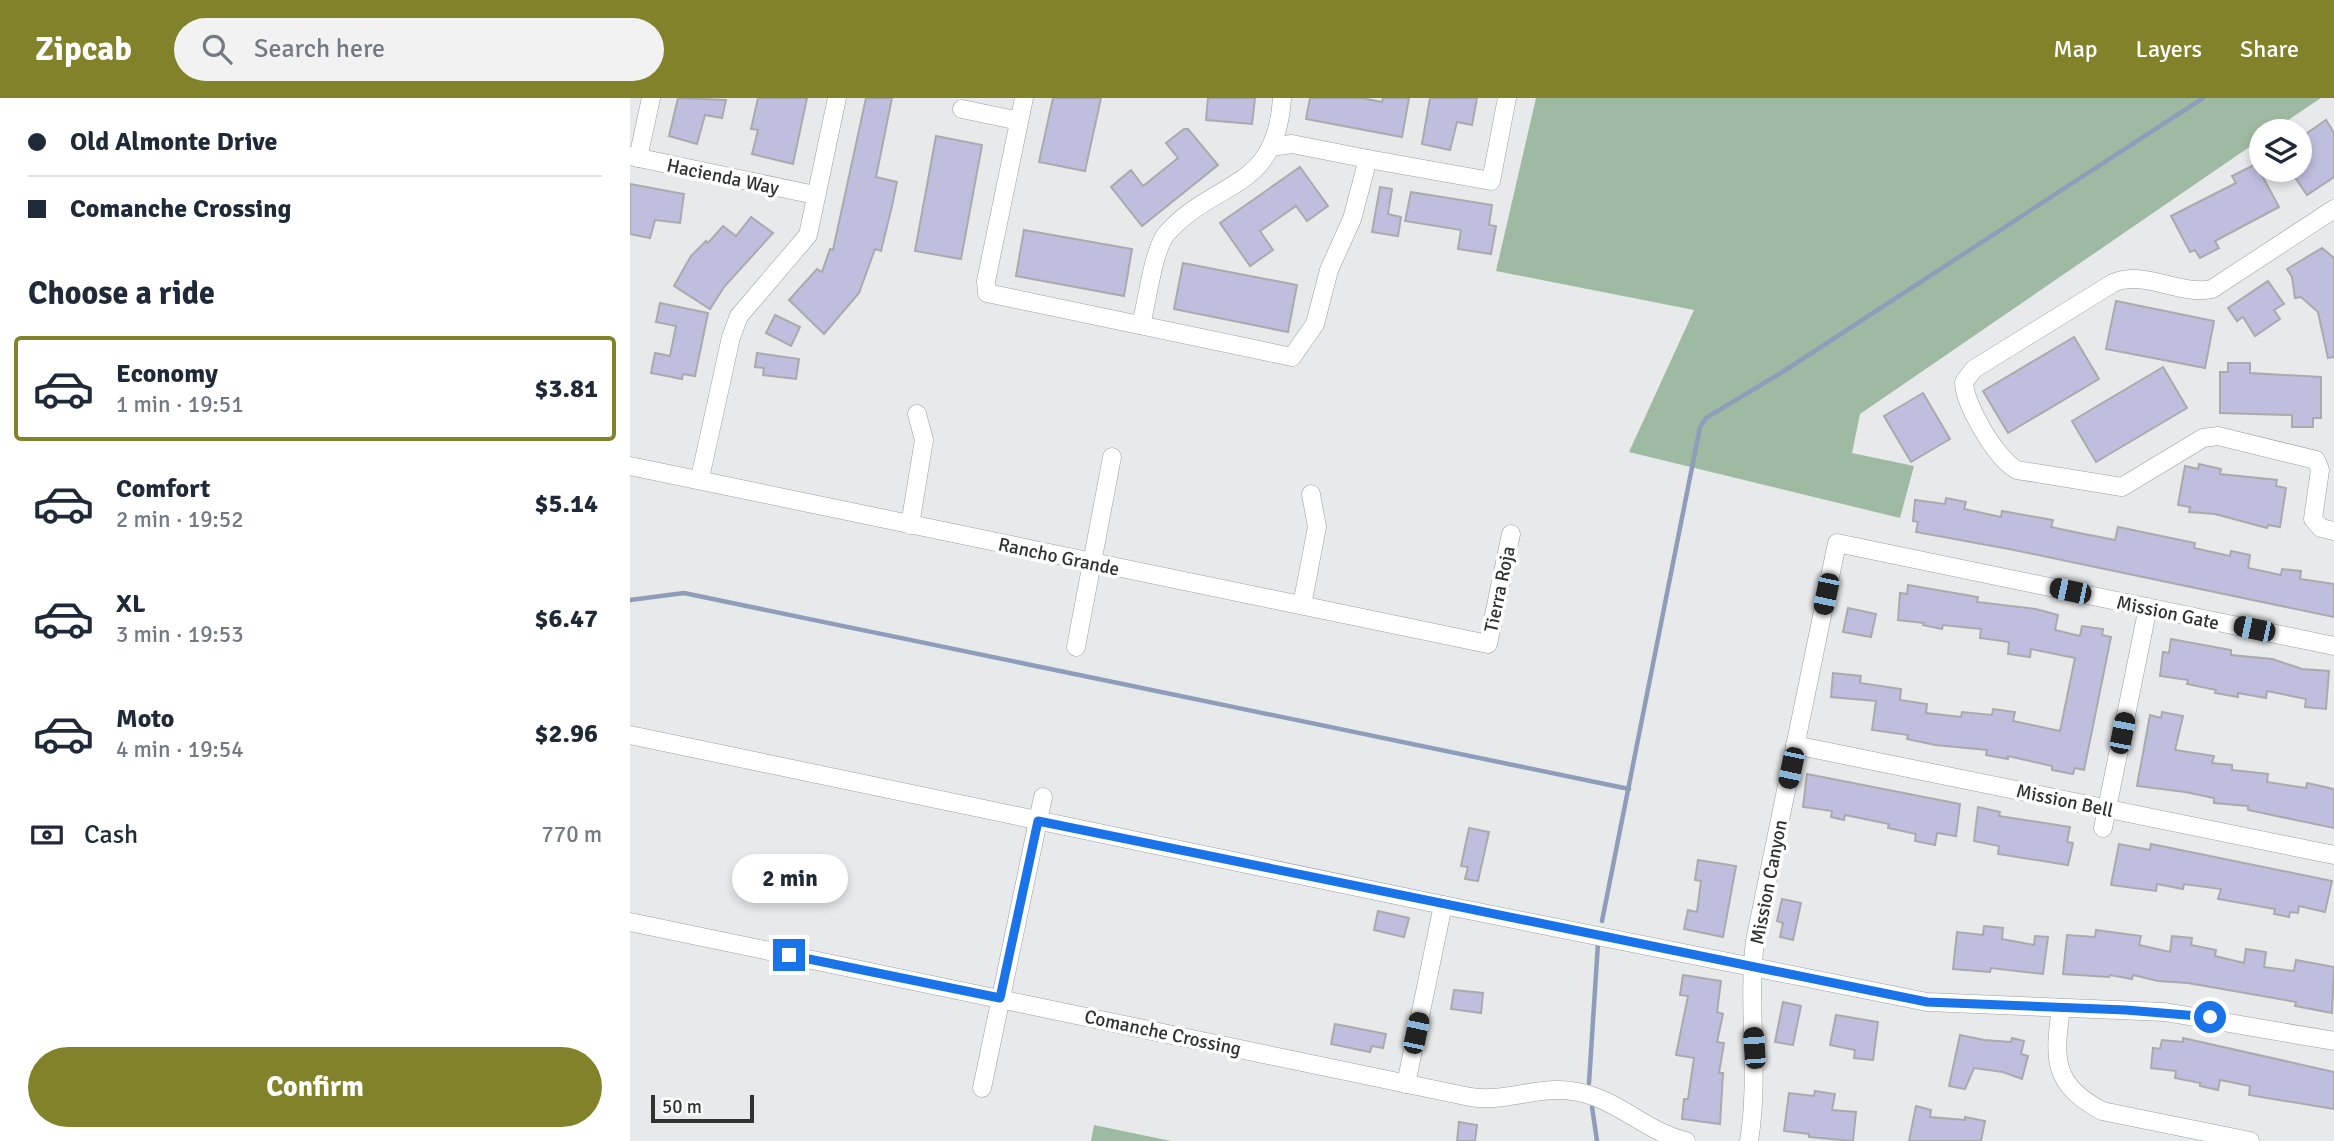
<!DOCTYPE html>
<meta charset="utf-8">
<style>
:root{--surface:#fff;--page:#f2f2f3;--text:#1f2937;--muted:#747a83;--line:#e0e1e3;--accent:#82822b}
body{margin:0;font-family:Signika,sans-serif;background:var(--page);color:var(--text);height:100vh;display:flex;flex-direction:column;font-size:26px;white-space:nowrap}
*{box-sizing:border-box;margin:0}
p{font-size:23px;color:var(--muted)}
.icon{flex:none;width:38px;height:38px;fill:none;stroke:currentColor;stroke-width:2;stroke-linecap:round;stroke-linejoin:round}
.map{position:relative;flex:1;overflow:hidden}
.side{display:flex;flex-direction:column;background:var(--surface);width:630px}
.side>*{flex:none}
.guide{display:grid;align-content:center;height:154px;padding:0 28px;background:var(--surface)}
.buttons{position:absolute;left:1619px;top:21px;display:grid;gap:14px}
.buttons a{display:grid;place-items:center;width:63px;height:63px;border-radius:50%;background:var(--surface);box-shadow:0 4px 10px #0003;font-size:35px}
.scale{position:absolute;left:21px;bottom:18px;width:103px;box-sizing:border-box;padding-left:7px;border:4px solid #303131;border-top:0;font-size:19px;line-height:24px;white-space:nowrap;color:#303131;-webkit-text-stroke:5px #fff;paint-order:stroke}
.end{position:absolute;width:32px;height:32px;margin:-16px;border:9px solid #1a73e8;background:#fff;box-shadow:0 0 0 4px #fff}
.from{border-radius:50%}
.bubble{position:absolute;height:49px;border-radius:24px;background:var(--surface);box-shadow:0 4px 10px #0003;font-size:23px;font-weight:700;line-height:49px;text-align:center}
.car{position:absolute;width:21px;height:42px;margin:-21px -10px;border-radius:9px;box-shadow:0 0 5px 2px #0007;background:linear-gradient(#222 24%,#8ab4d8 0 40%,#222 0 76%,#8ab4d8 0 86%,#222 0)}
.guide b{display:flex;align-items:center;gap:24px;height:66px;font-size:26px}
.guide b+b{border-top:2px solid var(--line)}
.guide i{width:18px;height:18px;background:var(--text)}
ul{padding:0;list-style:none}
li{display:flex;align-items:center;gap:21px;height:105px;margin:0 14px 10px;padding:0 14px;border:4px solid transparent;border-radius:7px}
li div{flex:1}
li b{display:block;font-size:26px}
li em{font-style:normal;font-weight:700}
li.active{border-color:var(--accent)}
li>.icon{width:63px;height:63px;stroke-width:1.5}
h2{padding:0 28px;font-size:32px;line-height:84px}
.pay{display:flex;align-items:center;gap:18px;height:77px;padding:0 28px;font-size:26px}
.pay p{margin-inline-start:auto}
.primary-button{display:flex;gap:14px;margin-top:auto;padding:14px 28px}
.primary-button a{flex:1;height:80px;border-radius:42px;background:var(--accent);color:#fff;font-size:28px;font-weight:700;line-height:80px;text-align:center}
header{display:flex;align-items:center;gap:42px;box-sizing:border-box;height:98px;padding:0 35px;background:var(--accent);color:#fff}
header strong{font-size:33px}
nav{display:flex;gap:38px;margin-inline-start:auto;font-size:24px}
.search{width:490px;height:63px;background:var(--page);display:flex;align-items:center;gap:18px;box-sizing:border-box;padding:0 24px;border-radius:38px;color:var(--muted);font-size:26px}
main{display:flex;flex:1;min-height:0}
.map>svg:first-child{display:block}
</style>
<header>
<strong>Zipcab</strong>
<div class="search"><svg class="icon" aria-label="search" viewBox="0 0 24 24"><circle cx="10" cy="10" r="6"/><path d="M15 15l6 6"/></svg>Search here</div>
<nav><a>Map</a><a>Layers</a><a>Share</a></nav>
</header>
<main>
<section class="side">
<div class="guide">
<b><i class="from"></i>Old Almonte Drive</b>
<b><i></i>Comanche Crossing</b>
</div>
<h2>Choose a ride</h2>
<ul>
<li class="active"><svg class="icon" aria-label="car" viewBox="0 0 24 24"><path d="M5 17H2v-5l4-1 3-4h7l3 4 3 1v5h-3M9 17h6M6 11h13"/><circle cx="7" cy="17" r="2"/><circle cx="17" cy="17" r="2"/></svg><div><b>Economy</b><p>1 min · 19:51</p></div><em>$3.81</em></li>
<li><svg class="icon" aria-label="car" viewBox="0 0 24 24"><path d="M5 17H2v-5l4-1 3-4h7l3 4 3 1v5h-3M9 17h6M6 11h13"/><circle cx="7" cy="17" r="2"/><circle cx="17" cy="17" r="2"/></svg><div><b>Comfort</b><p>2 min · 19:52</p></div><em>$5.14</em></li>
<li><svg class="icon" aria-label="car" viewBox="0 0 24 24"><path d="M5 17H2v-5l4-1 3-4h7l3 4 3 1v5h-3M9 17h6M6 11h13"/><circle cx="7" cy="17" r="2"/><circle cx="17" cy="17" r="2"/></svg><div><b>XL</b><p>3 min · 19:53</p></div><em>$6.47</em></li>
<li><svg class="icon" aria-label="car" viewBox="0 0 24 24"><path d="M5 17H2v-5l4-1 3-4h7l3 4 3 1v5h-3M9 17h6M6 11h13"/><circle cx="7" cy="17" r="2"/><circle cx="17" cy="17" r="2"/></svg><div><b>Moto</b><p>4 min · 19:54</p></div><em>$2.96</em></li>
</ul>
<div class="pay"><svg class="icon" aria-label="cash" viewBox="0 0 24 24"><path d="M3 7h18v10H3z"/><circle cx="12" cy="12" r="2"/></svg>Cash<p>770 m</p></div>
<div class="primary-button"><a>Confirm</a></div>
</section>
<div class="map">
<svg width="1704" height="1043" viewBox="0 0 1704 1043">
<rect width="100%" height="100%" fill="#e8e9ea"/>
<g fill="#9fbaa2">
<polygon points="906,0 1691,0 1642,33 1631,33 1631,41 1230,316 1222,355 1284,368 1270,420 999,354 1064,212 866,173"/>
<polygon points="464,1027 541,1043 461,1043"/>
</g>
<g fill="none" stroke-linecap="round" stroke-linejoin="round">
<g stroke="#8d9dba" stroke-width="4.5">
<polyline points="0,502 54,495 999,691"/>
<polyline points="972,823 1070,329 1076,320 1154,273 1573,0"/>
<polyline points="959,985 968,845"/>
<polyline points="962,1009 967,1043"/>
</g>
</g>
<g fill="#c0bedf" stroke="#aaaaac" stroke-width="2">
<polygon points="48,0 96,2 92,20 75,17 67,46 39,38"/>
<polygon points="128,0 177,0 163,66 122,56 128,32 121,31"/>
<polygon points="236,0 262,0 246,79 267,84 262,108 251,153 245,151 229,195 194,236 159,202 187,171 192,174 200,151 203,152"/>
<polygon points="423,0 471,0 455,73 409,64"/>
<polygon points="578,0 625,0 622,26 576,22"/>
<polygon points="680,0 732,0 752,4 753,0 779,0 772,39 676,21"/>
<polygon points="800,0 847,0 842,27 827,24 820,52 792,46"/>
<polygon points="1696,22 1704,35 1704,79 1677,97 1660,72 1670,72 1670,40"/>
<polygon points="554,31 558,31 588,67 512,128 481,89 501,72 513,88 548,60 536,45"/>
<polygon points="306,38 352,47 331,161 285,153"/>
<polygon points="1626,66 1649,109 1585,143 1589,150 1570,160 1565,152 1560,154 1541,118 1606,85 1602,78"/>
<polygon points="670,69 698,108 677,123 666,108 630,133 643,152 620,168 590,125"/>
<polygon points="0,86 54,96 50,125 25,122 20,140 0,136"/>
<polygon points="750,89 762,91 758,116 771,119 768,138 742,134"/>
<polygon points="781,94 862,107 859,127 866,128 861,156 828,151 831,132 775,123"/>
<polygon points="121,119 143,135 94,189 80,211 44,188 61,158 76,143 78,145 93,128 106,138"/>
<polygon points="394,132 502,151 494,198 386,178"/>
<polygon points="1692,150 1704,160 1704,259 1698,260 1688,214 1671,199 1665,200 1662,179 1657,171"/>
<polygon points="553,165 667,187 658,234 544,211"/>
<polygon points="1638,183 1654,206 1644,212 1650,221 1625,238 1613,219 1607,223 1598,210"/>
<polygon points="1486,203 1584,223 1575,270 1476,251"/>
<polygon points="30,205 78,215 65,278 53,276 52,281 21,275 25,255 40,258 46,228 26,224"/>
<polygon points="145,217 170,229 161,248 136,235"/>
<polygon points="1444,239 1469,281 1378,335 1353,293"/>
<polygon points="127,255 169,261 166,281 133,277 134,270 125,269"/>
<polygon points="1598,265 1620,265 1620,275 1691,279 1691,320 1683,320 1683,329 1662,329 1662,317 1590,315 1590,274 1598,274"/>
<polygon points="1533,269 1557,310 1466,364 1442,323"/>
<polygon points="1293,295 1320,341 1281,364 1254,318"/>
<polygon points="1569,366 1591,371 1590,376 1647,382 1646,388 1656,390 1650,429 1638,427 1637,430 1585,416 1559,414 1560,409 1548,407 1555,368 1568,371"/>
<polygon points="1316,400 1336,404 1334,411 1371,419 1372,413 1423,422 1421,429 1449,435 1485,442 1488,429 1565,445 1564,450 1600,458 1601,453 1620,457 1618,470 1651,477 1652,471 1671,473 1670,481 1704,486 1704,519 1379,451 1286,434 1288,424 1283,423 1285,402 1315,406"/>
<polygon points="1278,487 1348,499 1347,504 1406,511 1428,517 1425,532 1450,538 1452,528 1473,531 1472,537 1481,539 1454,672 1445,670 1443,676 1422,672 1422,668 1378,658 1378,661 1356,657 1357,652 1305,647 1277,641 1278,637 1242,632 1246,603 1201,599 1203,575 1231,578 1230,585 1271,591 1270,602 1297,606 1296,615 1331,619 1332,614 1362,617 1363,611 1385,614 1383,623 1430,633 1445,560 1401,551 1400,559 1378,556 1379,544 1350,540 1351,531 1313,527 1312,531 1293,527 1294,525 1268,522 1270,495 1277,496"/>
<polygon points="1218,510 1246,516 1241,539 1213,534"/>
<polygon points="1541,541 1601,552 1601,557 1642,561 1672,571 1699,573 1696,611 1675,609 1676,601 1637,593 1636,600 1608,595 1608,599 1585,595 1586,592 1557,586 1558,582 1530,578 1533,554 1539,555"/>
<polygon points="1532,614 1553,618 1545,652 1584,658 1582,665 1602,667 1602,672 1638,676 1637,684 1676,690 1677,685 1704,691 1704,730 1618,712 1618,708 1584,705 1584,700 1555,694 1507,688 1520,617 1531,620"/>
<polygon points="1177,676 1330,706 1326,738 1307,735 1305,747 1285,743 1286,736 1258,730 1259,726 1215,717 1214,722 1201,719 1202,713 1173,709"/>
<polygon points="1348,709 1370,714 1369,718 1440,729 1437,744 1443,745 1438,767 1368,756 1369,748 1344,743"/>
<polygon points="839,730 859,734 848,783 835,781 838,769 831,768"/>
<polygon points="1489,746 1520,752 1521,746 1702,783 1695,814 1669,808 1668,815 1660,814 1659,819 1644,816 1645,811 1588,801 1591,791 1554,786 1553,791 1527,786 1526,793 1481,787"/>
<polygon points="1068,762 1106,768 1093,839 1054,831 1058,812 1067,814 1071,783 1065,782"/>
<polygon points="1152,801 1171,805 1163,842 1150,839 1153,825 1147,823"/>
<polygon points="748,813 779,820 774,839 744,832"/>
<polygon points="1354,828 1373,830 1372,841 1404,847 1405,838 1418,839 1413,876 1361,870 1360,874 1323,871 1327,834 1353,837"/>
<polygon points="1466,832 1511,838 1509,847 1540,854 1542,838 1562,840 1561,847 1586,852 1585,858 1614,865 1616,851 1636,854 1634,869 1664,873 1666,862 1704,869 1702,915 1665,908 1666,904 1558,885 1528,883 1503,877 1502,881 1480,877 1479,879 1433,876 1437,837 1465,839"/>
<polygon points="1053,877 1091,883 1087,914 1093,916 1087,944 1094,945 1089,975 1093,975 1090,1026 1052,1021 1054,1001 1058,1001 1064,960 1046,957 1058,898 1050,897"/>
<polygon points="824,892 853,895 851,915 821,911"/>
<polygon points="1153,904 1171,908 1163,947 1145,944"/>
<polygon points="1206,917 1248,924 1243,962 1224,960 1225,952 1200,947"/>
<polygon points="705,926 756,936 753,950 742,948 740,954 701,946"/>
<polygon points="1330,937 1354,942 1381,944 1382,940 1394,943 1391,956 1398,958 1392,981 1373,974 1344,970 1335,991 1319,988"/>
<polygon points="1553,940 1704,974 1704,1011 1619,997 1620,988 1590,982 1588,992 1570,988 1570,985 1545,980 1546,973 1521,970 1523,950 1530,951 1532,942 1553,944"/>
<polygon points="1185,993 1205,996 1202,1012 1226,1014 1223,1043 1179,1039 1179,1036 1154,1033 1159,995 1184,998"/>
<polygon points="1286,1008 1301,1012 1300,1019 1335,1022 1335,1019 1355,1023 1351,1043 1279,1043"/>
<polygon points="829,1024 847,1027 845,1043 827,1043"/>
</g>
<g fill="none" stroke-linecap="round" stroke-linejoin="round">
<g stroke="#9c9d9e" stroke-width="19">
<g id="minor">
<polyline points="394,0 356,183 357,195 662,259 685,226 699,172 722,121 738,61 861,83 877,0"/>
<polyline points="332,11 389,23"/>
<polyline points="641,49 662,46 738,61"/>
<polyline points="0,58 185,97"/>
<polyline points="8,60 21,0"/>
<path d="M1704,111l-122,80c-33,7 -68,-20 -99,-6l-139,86 -10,13c0,22 33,78 53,88l105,17 81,-49 15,-2 98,24 4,10 -7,49 8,9 13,3"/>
<path d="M511,227c6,-22 12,-76 26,-92 50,-55 109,-41 115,-135"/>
<polyline points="0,368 858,546 881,436"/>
<polyline points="70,380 101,239 109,218 178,137 207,0"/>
<polyline points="280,427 294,342 287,316"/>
<polyline points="672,507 687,429 681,396"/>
<polyline points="446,549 482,359"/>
<polyline points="0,637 813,807 1297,904 1535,914 1704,943"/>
<polyline points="1165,647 1704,757"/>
<polyline points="1473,730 1518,509"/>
<path d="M0,824l840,175c37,6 71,-13 108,-5 41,8 68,40 108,49"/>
<path d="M1431,910c-7,51 -9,76 41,103l148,30"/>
<polyline points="776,986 813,807"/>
<polyline points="352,990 413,699"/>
<path d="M1119,1043c11,-67 -2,-133 6,-200l82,-398 497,103"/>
</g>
</g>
<use href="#minor" stroke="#fff" stroke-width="18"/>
</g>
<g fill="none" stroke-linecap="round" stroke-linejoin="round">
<polyline stroke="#1a73e8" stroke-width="9" points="159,857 370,900 408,723 1297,904 1496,912 1580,919"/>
</g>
<g text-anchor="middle" stroke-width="7" stroke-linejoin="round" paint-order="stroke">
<g font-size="19" fill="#303131" stroke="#fff">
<text transform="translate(93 78) rotate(12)" y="7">Hacienda Way</text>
<text transform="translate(429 458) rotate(12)" y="7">Rancho Grande</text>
<text transform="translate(869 491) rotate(-78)" y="7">Tierra Roja</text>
<text transform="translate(1538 514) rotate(12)" y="7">Mission Gate</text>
<text transform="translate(1435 702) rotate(12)" y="7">Mission Bell</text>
<text transform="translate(1138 784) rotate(-79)" y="7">Mission Canyon</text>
<text transform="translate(533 934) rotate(12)" y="7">Comanche Crossing</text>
</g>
</g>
</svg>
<div class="buttons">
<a><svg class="icon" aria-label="layers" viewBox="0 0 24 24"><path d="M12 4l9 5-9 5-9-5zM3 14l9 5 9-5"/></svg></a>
</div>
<div class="scale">50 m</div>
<i class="end from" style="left:1580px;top:919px"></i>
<i class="end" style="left:159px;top:857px"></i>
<div class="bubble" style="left:102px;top:756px;width:116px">2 min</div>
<i class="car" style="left:1440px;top:493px;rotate:282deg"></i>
<i class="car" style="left:1196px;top:496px;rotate:192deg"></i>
<i class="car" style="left:1624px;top:531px;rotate:282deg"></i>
<i class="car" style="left:1492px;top:635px;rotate:11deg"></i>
<i class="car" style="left:1161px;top:670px;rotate:192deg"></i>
<i class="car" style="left:786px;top:935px;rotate:12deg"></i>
<i class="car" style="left:1124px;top:950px;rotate:356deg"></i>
</div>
</main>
